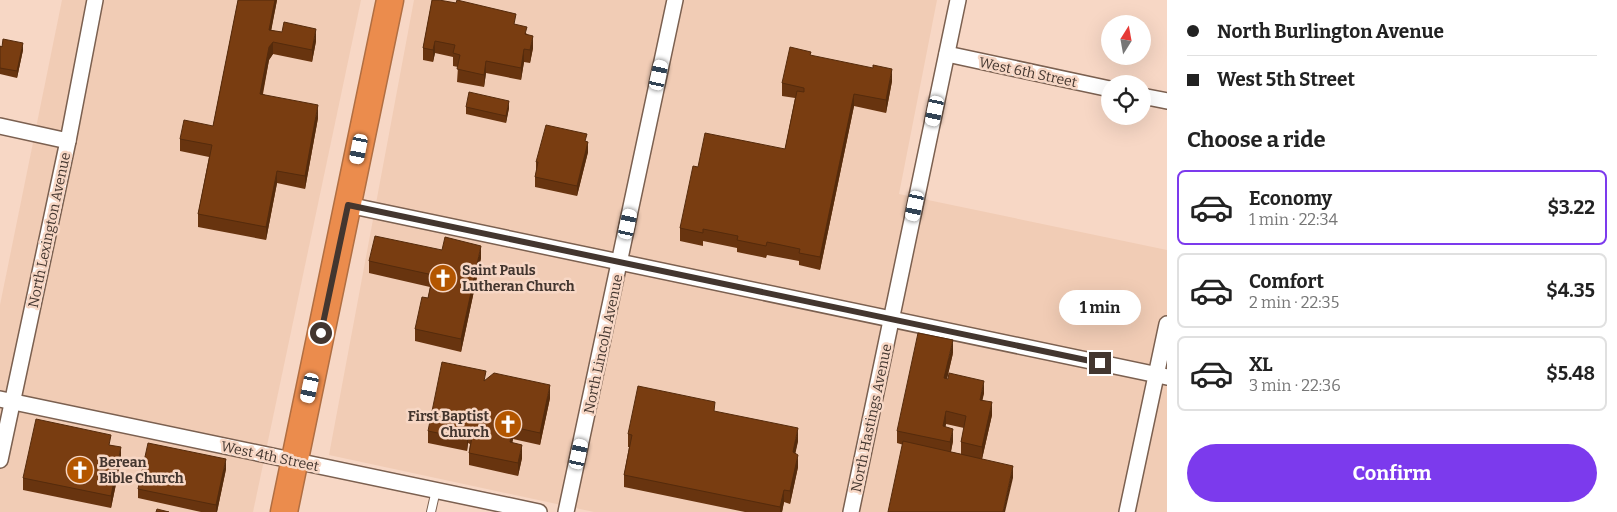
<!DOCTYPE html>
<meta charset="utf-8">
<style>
:root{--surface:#fff;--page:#f2f2f2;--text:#222;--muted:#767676;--line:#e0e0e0;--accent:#7c3aed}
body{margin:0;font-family:Bitter,serif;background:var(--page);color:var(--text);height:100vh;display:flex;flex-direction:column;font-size:19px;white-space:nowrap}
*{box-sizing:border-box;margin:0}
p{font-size:16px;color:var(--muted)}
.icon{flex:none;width:28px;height:28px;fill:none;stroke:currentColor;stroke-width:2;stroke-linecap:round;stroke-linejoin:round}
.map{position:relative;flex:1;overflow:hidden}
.sheet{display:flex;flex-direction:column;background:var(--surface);width:450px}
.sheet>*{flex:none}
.banner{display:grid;align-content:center;height:110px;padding:0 20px;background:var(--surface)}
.needle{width:32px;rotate:11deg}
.buttons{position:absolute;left:1101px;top:15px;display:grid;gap:10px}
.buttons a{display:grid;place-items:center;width:50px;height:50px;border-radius:50%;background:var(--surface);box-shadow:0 5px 20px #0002;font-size:25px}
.end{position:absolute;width:22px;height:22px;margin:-11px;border:6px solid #43362f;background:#fff;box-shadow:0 0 0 2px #fff}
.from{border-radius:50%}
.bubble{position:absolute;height:35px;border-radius:18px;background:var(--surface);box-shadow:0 5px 20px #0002;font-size:16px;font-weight:700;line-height:35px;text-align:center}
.car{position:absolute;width:15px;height:30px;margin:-15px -8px;border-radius:6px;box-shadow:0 0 4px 1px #0007;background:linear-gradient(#fff 24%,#345 0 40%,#fff 0 76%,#345 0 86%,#fff 0)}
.banner b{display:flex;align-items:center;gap:18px;height:48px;font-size:19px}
.banner b+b{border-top:1px solid var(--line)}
.banner i{width:12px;height:12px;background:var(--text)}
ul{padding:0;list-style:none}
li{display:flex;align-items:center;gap:15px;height:75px;margin:0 10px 8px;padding:0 10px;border:2px solid var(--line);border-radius:8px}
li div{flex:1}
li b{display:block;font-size:19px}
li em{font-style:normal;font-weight:700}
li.active{border-color:var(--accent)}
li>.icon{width:45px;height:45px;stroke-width:1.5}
h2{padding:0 20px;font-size:22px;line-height:60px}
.primary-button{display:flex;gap:10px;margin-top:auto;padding:10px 20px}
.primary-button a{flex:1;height:58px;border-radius:30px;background:var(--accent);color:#fff;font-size:20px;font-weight:700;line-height:58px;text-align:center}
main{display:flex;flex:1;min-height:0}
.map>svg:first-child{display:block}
</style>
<main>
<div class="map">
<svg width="1167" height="512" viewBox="0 0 1167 512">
<rect width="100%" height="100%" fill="#f7d7c5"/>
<g fill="#f1ccb5">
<polygon points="62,0 361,0 253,512 0,512 0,305"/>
<polygon points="414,0 937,0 899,194 1167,250 1167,512 594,512 329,455"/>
</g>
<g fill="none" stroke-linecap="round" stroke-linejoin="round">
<g stroke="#7b6050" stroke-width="10">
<polyline id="lane" points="431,512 436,490"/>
</g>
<g stroke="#7b6050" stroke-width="18">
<g id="street">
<polyline points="947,54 1110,89"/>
<polyline points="1142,96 1167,101"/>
<polyline points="0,126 68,141"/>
<polyline points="348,205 1167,377"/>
<polyline points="0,399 539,512"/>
<polyline points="0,460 68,141 95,0"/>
<polyline points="566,512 675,0"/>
<polyline points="851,512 958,0"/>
<polyline points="1127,512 1167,324"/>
</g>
</g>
<g stroke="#b06e42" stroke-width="29">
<polyline id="highway" points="284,512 390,0"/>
</g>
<use href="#lane" stroke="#fff" stroke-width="8"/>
<use href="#street" stroke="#fff" stroke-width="15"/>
<use href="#highway" stroke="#eb8c4d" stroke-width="26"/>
</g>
<g fill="#68340f" fill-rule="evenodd">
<polygon points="238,0 277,0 271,30 316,41 312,62 273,54 269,60 263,94 318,118 305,189 277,183 266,240 198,227 198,214 209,157 180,151 180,139 213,126"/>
<polygon points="432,0 516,25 527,34 533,48 530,63 524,62 521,80 486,73 484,87 457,82 458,67 453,66 453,57 435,53 433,62 423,60 423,48"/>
<polygon points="0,46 23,50 17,78 0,74"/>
<polygon points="811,56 892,81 886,113 854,106 820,270 799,265 799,261 767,255 766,258 737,252 737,248 703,241 703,246 680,241 680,228 698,167 785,149 795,98 782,96 782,83"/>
<polygon points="466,107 509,108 506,123 466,114"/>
<polygon points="587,142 588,152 577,196 535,187 535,177 536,172 536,162"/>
<polygon points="442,250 481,258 461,352 415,341 415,329 428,298 430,287 369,273 369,261"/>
<path d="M953,353l-6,26 37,14 -2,7 10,15 -10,44 31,19 -116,-35v-12zM946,424l18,4 -3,14v12l-10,-2 2,-11 -8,-14z"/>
<polygon points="486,380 550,398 540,445 513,439 512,443 522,458 518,476 469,465 469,453 470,444 468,443 467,451 428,443 428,431"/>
<polygon points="715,412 798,441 795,453 798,467 790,504 784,502 782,512 745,512 624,487 624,475 629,447 628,447 628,434"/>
<polygon points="111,445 121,460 111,508 23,490 23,478"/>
<polygon points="226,469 217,512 201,512 138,498 138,489"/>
</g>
<g fill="#552b0c">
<polygon points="275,0 277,0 269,42 269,30"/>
<polygon points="316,29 316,41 312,62 312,50"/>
<polygon points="533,36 533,48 530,63 530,50"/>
<polygon points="435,41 435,53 433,62 433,50"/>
<polygon points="273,42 273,54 269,60 260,106 260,94 269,47"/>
<polygon points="23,43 23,50 17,78 17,71"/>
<polygon points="524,49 524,62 521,80 521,68"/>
<polygon points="486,61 486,73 484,87 484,75"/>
<polygon points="892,69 892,81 886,113 886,100"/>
<polygon points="854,94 854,106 820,270 820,257"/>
<polygon points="509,101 509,108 506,123 506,116"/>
<polygon points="318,105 318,118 305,189 305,176"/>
<polygon points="588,142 588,152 577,196 577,186"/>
<polygon points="277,171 277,183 266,240 266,227"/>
<polygon points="481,246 481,258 461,352 461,339"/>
<polygon points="953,340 953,353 944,391 944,378"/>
<polygon points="984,381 984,393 980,412 980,400"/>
<polygon points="550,385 550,398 540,445 540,433"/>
<polygon points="992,402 992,415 982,459 982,447"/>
<polygon points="946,411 946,424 943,439 943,426"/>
<polygon points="513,427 513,439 510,455 510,442"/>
<polygon points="798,428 798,441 793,465 793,452"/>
<polygon points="953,429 953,441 950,455 950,442"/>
<polygon points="468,431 468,443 467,451 467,439"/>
<polygon points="522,445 522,458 518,476 518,463"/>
<polygon points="121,447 121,460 111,508 111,496"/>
<polygon points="798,455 798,467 790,504 790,491"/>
<polygon points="226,459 226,469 217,512 216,512 216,505"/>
<polygon points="1013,466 1013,478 1005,512 1003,512"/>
<polygon points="784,490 784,502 782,512 780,512 780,507"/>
</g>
<g fill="#793d11" stroke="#552b0c">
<polygon points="238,0 275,0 269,30 282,32 284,22 316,29 312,50 273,42 269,47 260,94 318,105 305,176 277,171 266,227 198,214 212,145 180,139 184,120 213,126"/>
<polygon points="432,0 439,0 456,3 457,0 516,14 514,24 527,27 525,34 533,36 530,50 524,49 521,68 486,61 484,75 457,69 460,55 453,53 455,45 435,41 433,50 423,48"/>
<polygon points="3,39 23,43 17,71 0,68 0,46 2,47"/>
<polygon points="790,47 811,52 810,55 873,68 873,65 892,69 886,100 854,94 820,257 799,253 800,249 767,242 766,246 737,240 738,236 703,229 703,233 680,228 693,166 698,167 705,133 785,149 797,91 804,92 804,88 782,83"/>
<polygon points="469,92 509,101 506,116 466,107"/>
<polygon points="546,125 587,134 585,141 588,142 577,186 535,177 538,162 536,162"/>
<polygon points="375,236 442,250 445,237 481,246 461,339 415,329 422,297 428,298 433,275 369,261"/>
<polygon points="918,333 953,340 944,378 948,379 949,373 984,381 980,400 992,402 982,447 961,442 966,416 946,411 943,426 953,429 950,442 897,431"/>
<polygon points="442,362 486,371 484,381 494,373 550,385 540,433 513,427 510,442 522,445 518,463 469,453 473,432 468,431 467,439 428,431"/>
<polygon points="638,386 715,402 714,411 798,428 793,452 798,455 790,491 784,490 780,507 624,475 632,435 628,434"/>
<polygon points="36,419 111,435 109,445 121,447 111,496 23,478"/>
<polygon points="903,441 1013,466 1003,512 888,512"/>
<polygon points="148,443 226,459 216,505 138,489"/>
<polygon points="157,509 169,512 156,512"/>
</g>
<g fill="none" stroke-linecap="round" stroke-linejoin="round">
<polyline stroke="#43362f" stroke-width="6" points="321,333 348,205 1100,363"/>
</g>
<defs>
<g id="church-disc" transform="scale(1.4375)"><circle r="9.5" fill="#b35600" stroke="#f7d7c5"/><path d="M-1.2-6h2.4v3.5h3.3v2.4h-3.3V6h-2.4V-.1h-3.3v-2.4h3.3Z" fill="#fff"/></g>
</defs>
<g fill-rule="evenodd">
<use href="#church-disc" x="443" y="278"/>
<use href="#church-disc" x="508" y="424"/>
<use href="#church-disc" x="80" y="470"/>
</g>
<g text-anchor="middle" stroke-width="5" stroke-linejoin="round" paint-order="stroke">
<g font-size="14" fill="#43362f" stroke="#f7d7c5">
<text transform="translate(1028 72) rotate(12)" y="5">West 6th Street</text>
<text transform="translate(49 230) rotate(-78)" y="5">North Lexington Avenue</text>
<text transform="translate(603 344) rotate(-78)" y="5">North Lincoln Avenue</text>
<text transform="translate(871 418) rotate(-78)" y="5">North Hastings Avenue</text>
<text transform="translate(270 456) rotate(12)" y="5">West 4th Street</text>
</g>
<g font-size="14" font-weight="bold" fill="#43362f" stroke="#f7d7c5" text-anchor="start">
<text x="462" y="275">Saint Pauls<tspan x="462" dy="16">Lutheran Church</tspan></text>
<text x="489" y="421" text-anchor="end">First Baptist<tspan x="489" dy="16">Church</tspan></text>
<text x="99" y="467">Berean<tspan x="99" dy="16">Bible Church</tspan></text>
</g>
</g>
</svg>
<div class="buttons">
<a><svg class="needle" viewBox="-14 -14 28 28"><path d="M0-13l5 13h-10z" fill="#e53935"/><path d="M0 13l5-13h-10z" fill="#767676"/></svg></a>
<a><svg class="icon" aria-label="locate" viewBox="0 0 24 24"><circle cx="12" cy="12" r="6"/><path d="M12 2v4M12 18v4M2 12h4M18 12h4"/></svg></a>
</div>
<i class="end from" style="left:321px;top:333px"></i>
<i class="end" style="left:1100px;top:363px"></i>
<div class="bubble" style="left:1059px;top:290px;width:82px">1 min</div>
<i class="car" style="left:659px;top:75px;rotate:12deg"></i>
<i class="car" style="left:935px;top:111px;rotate:192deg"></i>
<i class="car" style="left:359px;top:149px;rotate:191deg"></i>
<i class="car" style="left:915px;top:206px;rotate:192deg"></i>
<i class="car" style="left:628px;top:224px;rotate:12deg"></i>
<i class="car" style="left:310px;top:388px;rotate:192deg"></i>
<i class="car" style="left:579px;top:454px;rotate:12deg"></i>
</div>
<section class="sheet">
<div class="banner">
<b><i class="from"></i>North Burlington Avenue</b>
<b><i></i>West 5th Street</b>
</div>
<h2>Choose a ride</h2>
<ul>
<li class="active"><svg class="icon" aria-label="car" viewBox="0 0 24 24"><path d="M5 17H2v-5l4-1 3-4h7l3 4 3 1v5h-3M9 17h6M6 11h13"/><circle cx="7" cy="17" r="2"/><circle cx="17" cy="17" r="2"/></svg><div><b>Economy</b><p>1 min · 22:34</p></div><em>$3.22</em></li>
<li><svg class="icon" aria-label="car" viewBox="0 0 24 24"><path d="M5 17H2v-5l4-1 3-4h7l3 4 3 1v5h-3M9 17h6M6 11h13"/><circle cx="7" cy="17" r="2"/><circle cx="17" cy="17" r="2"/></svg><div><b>Comfort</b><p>2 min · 22:35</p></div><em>$4.35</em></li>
<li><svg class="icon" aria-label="car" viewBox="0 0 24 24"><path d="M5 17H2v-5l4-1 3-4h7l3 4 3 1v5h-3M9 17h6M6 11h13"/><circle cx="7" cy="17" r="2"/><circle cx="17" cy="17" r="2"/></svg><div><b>XL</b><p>3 min · 22:36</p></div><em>$5.48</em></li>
</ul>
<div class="primary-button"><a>Confirm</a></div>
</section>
</main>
